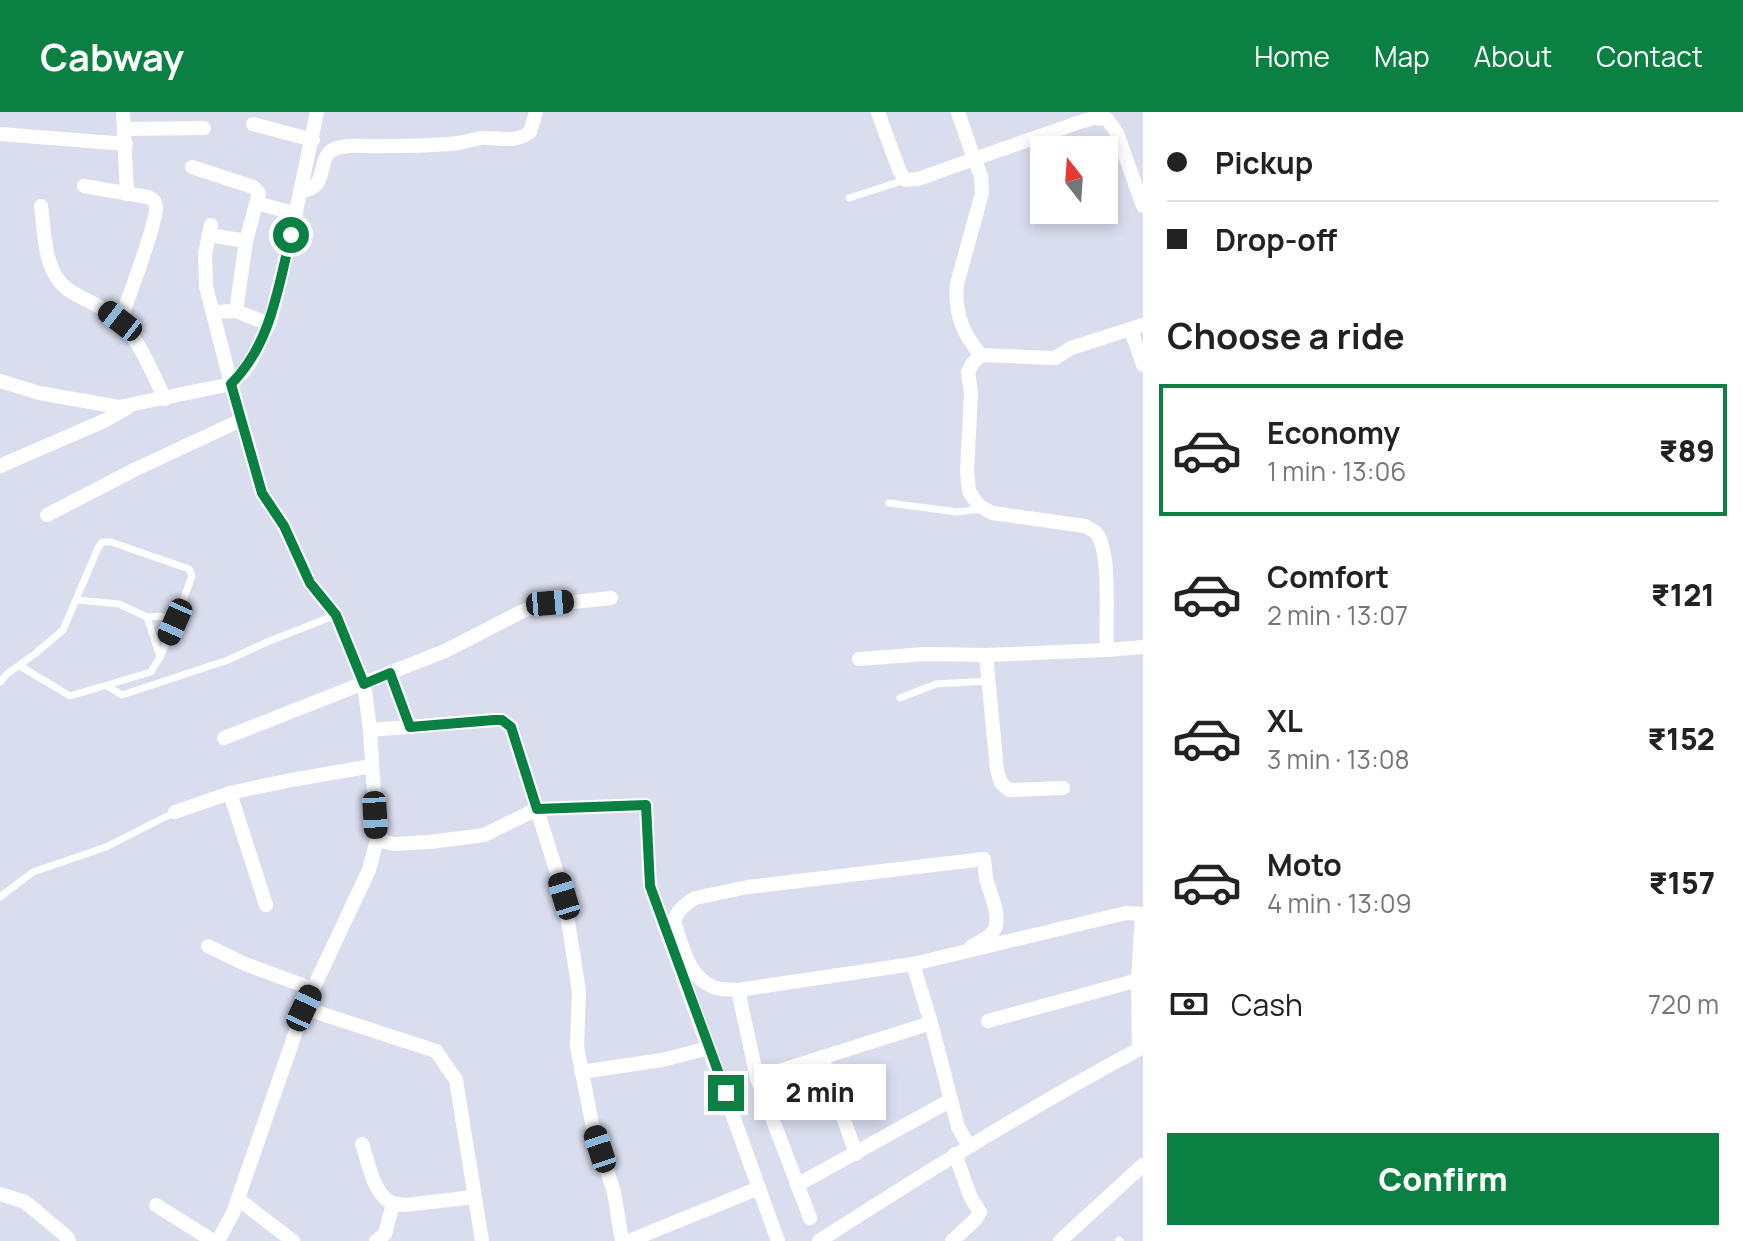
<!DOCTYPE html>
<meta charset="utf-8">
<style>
:root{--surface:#fff;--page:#f6f6f6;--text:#222;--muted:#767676;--line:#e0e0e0;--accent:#0b8043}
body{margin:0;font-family:Manrope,sans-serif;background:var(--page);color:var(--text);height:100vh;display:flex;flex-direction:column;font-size:30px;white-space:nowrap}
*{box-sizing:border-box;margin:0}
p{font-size:26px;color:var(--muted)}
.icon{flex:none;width:44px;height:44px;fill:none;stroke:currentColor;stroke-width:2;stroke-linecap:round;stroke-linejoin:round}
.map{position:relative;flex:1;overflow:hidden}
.drawer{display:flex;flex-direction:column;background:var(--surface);width:600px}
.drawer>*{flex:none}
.banner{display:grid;align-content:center;height:176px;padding:0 24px;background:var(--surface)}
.needle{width:52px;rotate:343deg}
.tools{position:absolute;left:1030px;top:24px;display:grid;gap:16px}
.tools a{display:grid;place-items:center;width:88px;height:88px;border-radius:0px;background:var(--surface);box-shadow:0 4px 12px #0003;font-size:40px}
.end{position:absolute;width:36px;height:36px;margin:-18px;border:10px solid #0b8043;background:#fff;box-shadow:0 0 0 4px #fff}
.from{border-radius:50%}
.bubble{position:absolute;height:56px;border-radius:0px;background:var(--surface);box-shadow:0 4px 12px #0003;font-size:26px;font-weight:800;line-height:56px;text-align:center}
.car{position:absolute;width:24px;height:48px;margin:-24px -12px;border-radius:10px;box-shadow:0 0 6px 2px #0007;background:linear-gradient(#222 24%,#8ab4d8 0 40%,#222 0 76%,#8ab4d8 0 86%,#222 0)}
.banner b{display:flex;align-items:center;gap:28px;height:76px;font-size:30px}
.banner b+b{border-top:2px solid var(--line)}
.banner i{width:20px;height:20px;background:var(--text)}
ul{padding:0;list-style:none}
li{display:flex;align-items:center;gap:24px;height:132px;margin:0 16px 12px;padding:0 8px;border:4px solid transparent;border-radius:0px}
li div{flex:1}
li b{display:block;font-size:30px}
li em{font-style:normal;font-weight:800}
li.current{border-color:var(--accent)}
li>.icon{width:72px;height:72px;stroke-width:1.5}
h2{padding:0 24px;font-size:36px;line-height:96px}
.pay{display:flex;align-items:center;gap:20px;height:88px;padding:0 24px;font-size:30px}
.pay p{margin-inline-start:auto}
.button{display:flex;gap:16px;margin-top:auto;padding:16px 24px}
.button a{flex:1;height:92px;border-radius:0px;background:var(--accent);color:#fff;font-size:32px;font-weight:800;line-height:92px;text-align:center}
header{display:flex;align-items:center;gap:48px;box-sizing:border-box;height:112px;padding:0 40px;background:var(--accent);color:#fff}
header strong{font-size:38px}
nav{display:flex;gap:44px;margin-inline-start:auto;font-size:28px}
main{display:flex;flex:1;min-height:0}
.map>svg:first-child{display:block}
</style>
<header>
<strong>Cabway</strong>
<nav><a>Home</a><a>Map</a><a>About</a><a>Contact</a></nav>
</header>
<main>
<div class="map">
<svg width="1143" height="1129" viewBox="0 0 1143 1129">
<rect width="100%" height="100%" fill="#daddee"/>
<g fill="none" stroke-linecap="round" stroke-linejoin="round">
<g stroke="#fff" stroke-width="7">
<polyline points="849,86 905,68"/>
<polyline points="889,391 957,400 982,397"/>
<polyline points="147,505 160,545"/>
<polyline points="20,554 70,584 151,560 160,545 175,510"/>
<polyline points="0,570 7,562 36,541 63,518 98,436 102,430 111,430 189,457 192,464 175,510 161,504 147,505 119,492 77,488"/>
<polyline points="107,574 122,583 228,548 267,530 336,503"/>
<polyline points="900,586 936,572 988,569"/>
<polyline points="0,785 33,760 106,735 175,700"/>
<polyline points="1119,1128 1120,1129"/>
</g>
<g stroke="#fff" stroke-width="14">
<polyline points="123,0 127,82"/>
<path d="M878,0l21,58 6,10 13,-1 56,-20 7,17 1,17 -25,91c-3,27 6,51 24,71"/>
<polyline points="958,0 974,47 1083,9 1094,6 1107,7 1117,21 1143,94"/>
<polyline points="253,12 313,28"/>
<polyline points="124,17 204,16"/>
<polyline points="0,22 126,32"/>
<polyline points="192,55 253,75 259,81 246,129 236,199"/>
<path d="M84,74l64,11c5,3 6,2 8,9 2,14 -29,96 -36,115"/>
<path d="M300,79c34,-2 11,-39 41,-44 14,-3 29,0 43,-1 24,0 50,0 74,-3 8,-1 16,-4 24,-5 17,-1 32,6 48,-6l6,-20"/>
<polyline points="257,91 296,102"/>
<path d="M41,94c4,28 2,67 29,85 18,11 37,17 52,33 20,20 30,49 43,75"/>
<polyline points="211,113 205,142 206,174 231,272 262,381 284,414 310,471 336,503 364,572 370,618 377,728"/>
<polyline points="209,123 246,129"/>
<polyline points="213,200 236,199 269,212"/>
<path d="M1143,213l-72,23 -16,10 -74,-3 -9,9 -4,8 3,21 -4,79 2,19 9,14 14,8 93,13c4,2 8,4 11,7 16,18 9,91 11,117l36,-3"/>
<polyline points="1131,218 1143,253"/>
<polyline points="0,269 39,281 119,295 231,272 245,258 253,245 271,207 291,123 317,0"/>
<polyline points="0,354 106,308 127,296"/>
<polyline points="47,403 136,357 241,308"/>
<polyline points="986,543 997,658 1001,671 1009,678 1063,676"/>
<polyline points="859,547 925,542 986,543 1107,538"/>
<polyline points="390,561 410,615"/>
<polyline points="370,618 494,608 502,608 511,615 537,697 484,723 430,730 394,732 377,728 369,758 304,896 436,939 456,968 482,1129"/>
<polyline points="224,626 445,539 523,499 537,494 611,486"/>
<polyline points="230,681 266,793"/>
<polyline points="175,700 230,681 291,668 372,654"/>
<polyline points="208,834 245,852 313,877"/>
<polyline points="913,852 931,911 958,1015 969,1034"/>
<path d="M738,878c-8,-1 -18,0 -25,-3 -25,-10 -31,-42 -39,-65 2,-11 11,-18 21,-24l53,-11 236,-28c1,6 1,13 2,19 3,13 18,43 6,55 -5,6 -15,10 -21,14"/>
<polyline points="988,909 1138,868"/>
<polyline points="822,945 856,1042"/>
<polyline points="581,960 662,948 709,936"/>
<polyline points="757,966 931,911"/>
<path d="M362,1032c6,17 10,43 24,55 5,5 12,5 19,6l69,-8"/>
<polyline points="797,1073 951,988"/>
<polyline points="0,1082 25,1090 67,1125 69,1129"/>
<polyline points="238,1087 293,1129"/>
<polyline points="156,1093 213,1129"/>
<polyline points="810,1106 757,966 738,878 913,852 1126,801 1142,802 1138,868 1139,937"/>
<polyline points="218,1129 233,1101 304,896"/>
<polyline points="376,1129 385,1122 393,1092"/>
<polyline points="622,1129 614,1080 593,1016 577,935 579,879 564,784 537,697 646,693 650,774 778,1129"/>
<polyline points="629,1129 759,1076"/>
<path d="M819,1129c106,-68 213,-135 324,-194"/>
<polyline points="952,1129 976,1107 980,1100 971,1086 955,1042"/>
<polyline points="1060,1129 1143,1053"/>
</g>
</g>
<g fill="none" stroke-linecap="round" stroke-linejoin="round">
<path stroke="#0b8043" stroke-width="10" d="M291,123c-13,53 -20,109 -60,149l31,109 22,33 26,57 26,32 28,69 26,-11 20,54 84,-7h8l9,7 26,82 109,-4 4,81 76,207"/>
</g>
</svg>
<div class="tools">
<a><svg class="needle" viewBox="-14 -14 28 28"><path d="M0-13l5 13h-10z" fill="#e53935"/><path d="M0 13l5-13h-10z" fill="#767676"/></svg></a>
</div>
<i class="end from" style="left:291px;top:123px"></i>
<i class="end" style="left:726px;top:981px"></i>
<div class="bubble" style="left:754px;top:952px;width:132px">2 min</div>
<i class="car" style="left:120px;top:209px;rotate:308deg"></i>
<i class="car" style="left:550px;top:491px;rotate:85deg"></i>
<i class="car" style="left:175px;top:510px;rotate:204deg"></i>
<i class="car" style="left:375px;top:703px;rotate:177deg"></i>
<i class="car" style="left:564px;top:784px;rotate:343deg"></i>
<i class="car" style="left:304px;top:896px;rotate:25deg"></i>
<i class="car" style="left:600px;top:1037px;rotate:342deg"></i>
</div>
<section class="drawer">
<div class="banner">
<b><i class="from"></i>Pickup</b>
<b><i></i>Drop-off</b>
</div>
<h2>Choose a ride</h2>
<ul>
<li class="current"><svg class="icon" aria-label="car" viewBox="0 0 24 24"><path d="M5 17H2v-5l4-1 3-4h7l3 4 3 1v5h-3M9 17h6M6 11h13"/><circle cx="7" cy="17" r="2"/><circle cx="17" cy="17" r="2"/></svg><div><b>Economy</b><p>1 min · 13:06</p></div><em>₹89</em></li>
<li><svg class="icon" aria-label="car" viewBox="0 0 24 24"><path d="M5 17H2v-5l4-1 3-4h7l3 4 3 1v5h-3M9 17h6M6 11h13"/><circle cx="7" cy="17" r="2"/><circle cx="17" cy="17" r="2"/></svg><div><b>Comfort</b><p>2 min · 13:07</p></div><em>₹121</em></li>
<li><svg class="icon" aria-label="car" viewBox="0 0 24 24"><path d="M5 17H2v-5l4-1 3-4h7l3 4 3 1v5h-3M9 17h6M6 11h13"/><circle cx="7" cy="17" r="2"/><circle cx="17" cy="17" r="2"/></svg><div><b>XL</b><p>3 min · 13:08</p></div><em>₹152</em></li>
<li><svg class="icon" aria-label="car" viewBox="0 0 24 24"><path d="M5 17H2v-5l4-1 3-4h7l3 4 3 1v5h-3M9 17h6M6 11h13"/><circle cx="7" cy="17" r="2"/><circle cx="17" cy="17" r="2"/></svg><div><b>Moto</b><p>4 min · 13:09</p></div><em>₹157</em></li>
</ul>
<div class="pay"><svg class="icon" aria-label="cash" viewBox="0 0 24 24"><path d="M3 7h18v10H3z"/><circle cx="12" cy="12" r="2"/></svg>Cash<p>720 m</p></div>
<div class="button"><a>Confirm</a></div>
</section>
</main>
